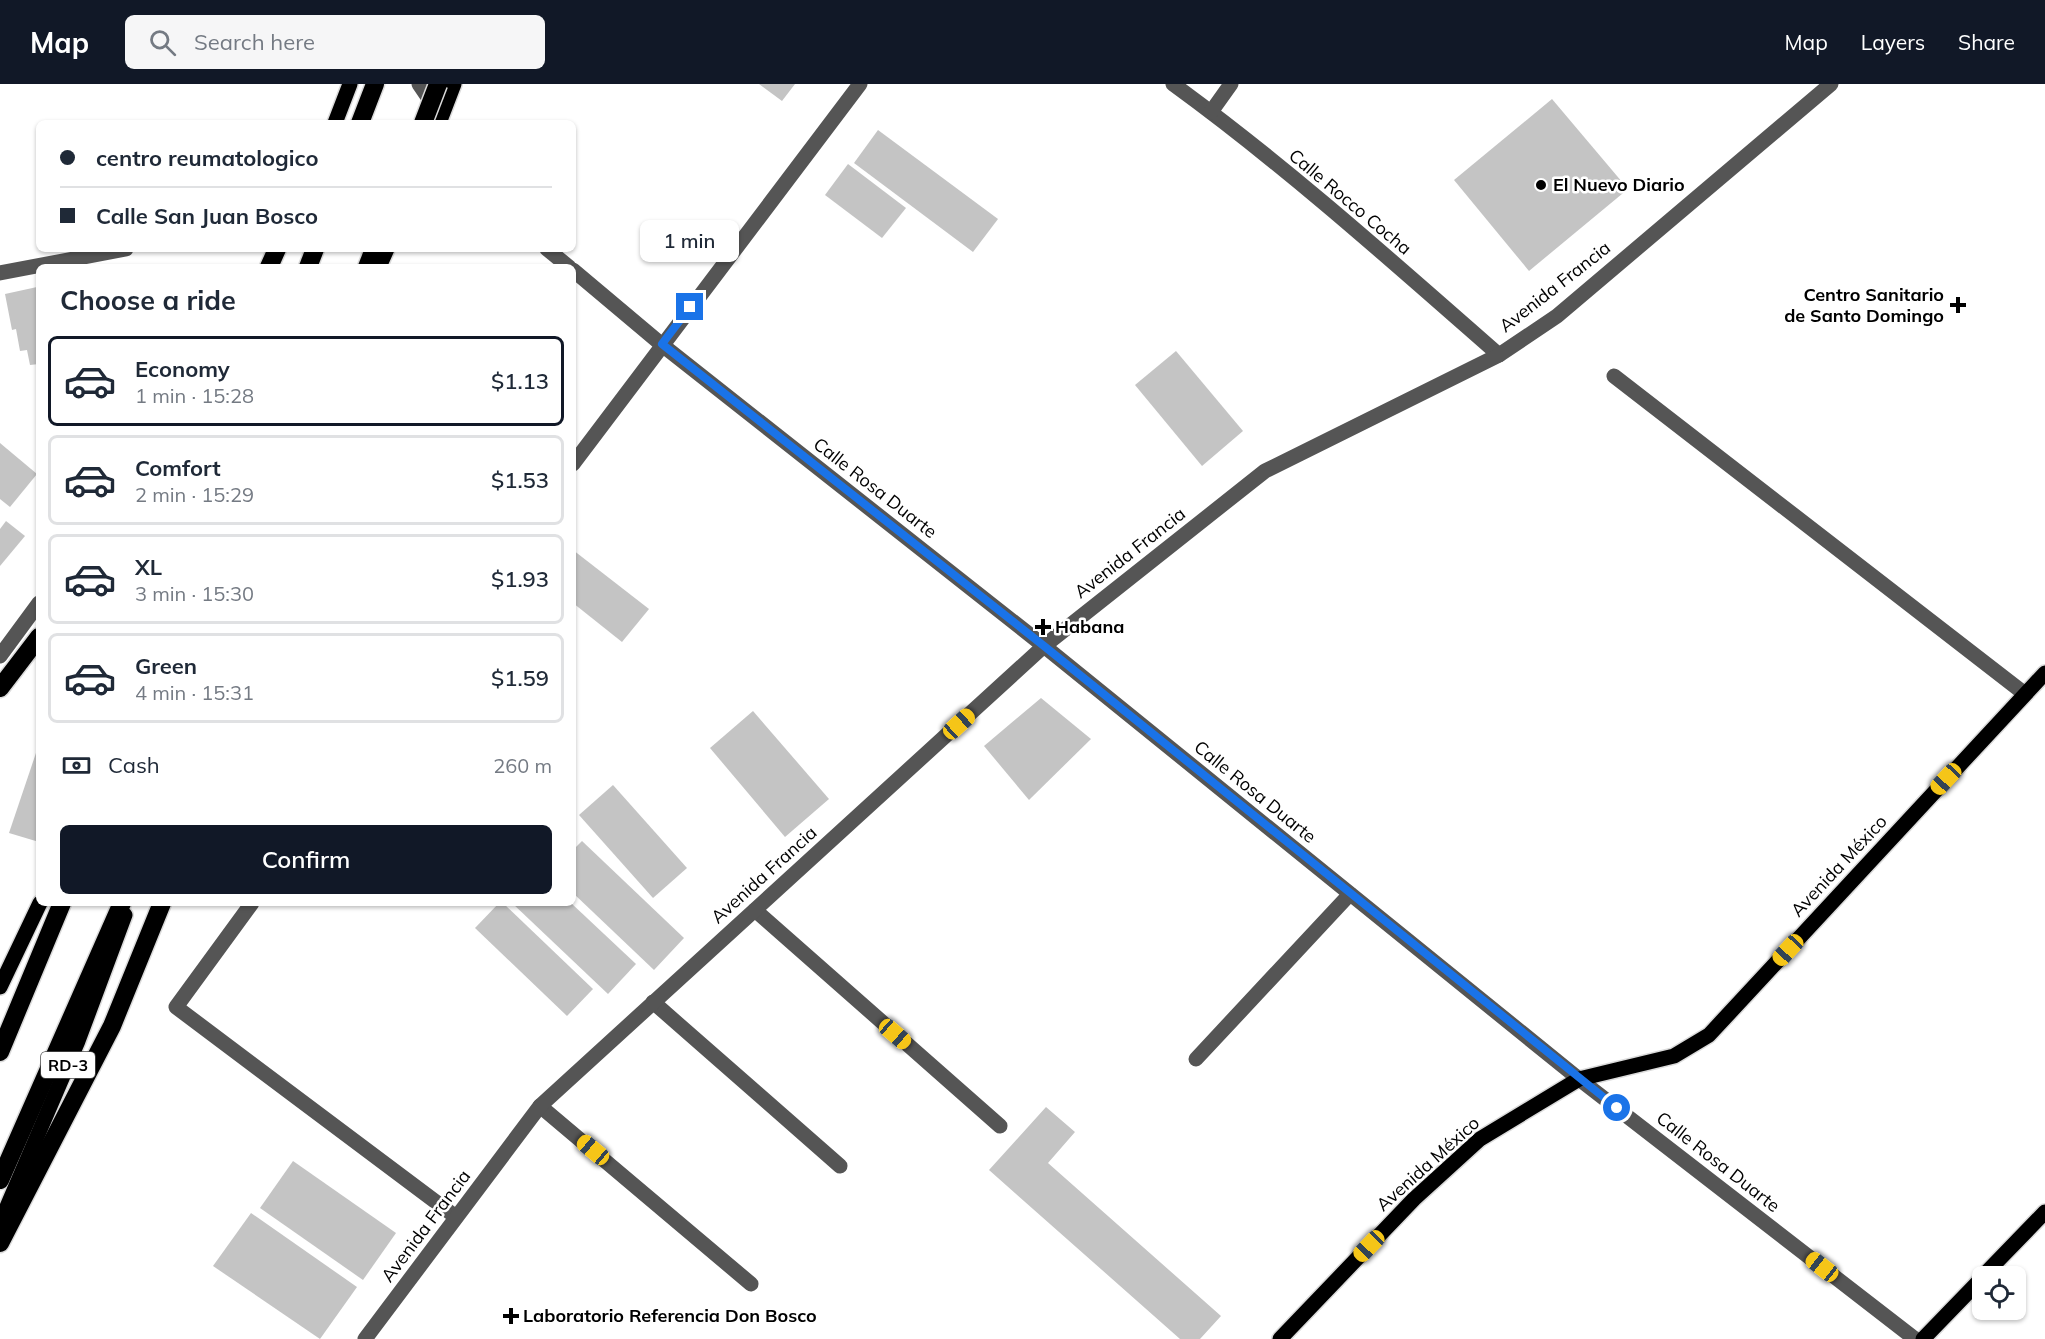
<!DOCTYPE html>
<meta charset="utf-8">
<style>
:root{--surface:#fff;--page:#f6f6f7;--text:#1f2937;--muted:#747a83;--line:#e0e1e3;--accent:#111827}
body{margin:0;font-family:Mulish,sans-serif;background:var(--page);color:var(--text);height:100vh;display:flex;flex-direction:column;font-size:22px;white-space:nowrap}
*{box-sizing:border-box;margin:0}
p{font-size:20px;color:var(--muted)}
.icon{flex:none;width:33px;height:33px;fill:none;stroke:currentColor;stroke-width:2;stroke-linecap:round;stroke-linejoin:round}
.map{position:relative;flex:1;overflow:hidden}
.side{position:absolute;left:36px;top:180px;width:540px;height:642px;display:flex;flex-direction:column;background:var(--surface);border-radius:9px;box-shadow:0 2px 4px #0004}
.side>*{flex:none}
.top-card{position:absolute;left:36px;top:36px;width:540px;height:132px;border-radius:9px;box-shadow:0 2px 4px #0004;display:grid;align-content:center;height:132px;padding:0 24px;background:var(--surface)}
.buttons{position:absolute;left:1972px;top:1182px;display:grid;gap:12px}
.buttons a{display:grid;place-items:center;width:54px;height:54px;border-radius:9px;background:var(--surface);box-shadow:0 2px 4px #0004;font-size:30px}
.end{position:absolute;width:27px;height:27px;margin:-14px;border:8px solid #1a73e8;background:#fff;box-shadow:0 0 0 3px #fff}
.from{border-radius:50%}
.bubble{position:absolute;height:42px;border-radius:9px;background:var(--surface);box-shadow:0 2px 4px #0004;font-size:20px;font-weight:600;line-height:42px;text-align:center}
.car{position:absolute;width:18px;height:36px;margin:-18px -9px;border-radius:8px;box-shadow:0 0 4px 2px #0007;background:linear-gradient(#f5c518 24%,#345 0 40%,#f5c518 0 76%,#345 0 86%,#f5c518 0)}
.top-card b{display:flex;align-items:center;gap:21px;height:57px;font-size:22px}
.top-card b+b{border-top:2px solid var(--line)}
.top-card i{width:15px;height:15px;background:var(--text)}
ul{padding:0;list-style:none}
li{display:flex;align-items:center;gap:18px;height:90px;margin:0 12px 9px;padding:0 12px;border:3px solid var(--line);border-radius:9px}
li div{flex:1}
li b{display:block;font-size:22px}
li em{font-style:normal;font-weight:600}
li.active{border-color:var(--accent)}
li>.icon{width:54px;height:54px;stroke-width:1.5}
h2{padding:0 24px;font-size:27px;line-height:72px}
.pay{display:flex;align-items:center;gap:15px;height:66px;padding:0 24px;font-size:22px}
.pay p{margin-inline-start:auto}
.cta{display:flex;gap:12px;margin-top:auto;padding:12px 24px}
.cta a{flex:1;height:69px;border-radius:9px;background:var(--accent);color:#fff;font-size:24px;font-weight:600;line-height:69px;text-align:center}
header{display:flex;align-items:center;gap:36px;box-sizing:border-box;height:84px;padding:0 30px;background:var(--accent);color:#fff}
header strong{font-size:28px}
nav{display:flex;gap:33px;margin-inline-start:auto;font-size:21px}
.search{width:420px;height:54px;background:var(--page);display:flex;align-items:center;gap:15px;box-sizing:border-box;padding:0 21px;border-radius:9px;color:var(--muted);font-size:22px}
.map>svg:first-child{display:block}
</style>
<header>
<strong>Map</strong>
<div class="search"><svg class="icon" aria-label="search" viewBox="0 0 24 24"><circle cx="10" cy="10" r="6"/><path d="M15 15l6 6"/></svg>Search here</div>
<nav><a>Map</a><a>Layers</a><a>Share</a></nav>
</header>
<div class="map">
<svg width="2045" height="1255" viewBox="0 0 2045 1255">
<rect width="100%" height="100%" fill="#fff"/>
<g fill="#c4c4c4">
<polygon points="759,0 795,0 782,17"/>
<polygon points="1552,15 1628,105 1529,187 1454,96"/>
<polygon points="878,46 998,135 973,168 854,79"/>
<polygon points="848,80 906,124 882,154 825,111"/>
<polygon points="37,203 39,280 30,281 27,266 20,267 16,245 12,246 5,210"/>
<polygon points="1176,267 1243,347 1202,382 1135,301"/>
<polygon points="0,359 37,390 10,423 0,415"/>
<polygon points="6,437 25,452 0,482 0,445"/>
<polygon points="573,466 649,525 622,558 573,519"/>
<polygon points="1041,614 1091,655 1029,716 984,662"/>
<polygon points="753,627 829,715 785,753 710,664"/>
<polygon points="39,660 39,758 9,749"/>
<polygon points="613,701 687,784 653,814 579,731"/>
<polygon points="582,757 684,854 654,886 573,809 573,766"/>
<polygon points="499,819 503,819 593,905 567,932 475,844"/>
<polygon points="512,819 571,819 636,880 608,910"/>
<polygon points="1046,1023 1075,1048 1048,1079 1221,1232 1200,1255 1180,1255 989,1086"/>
<polygon points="293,1077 396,1149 363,1196 260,1124"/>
<polygon points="251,1129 357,1203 320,1255 213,1182"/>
</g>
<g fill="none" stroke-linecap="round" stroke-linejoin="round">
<g stroke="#dbdbdb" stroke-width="18">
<g id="major">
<polyline points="335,39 350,0"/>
<polyline points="439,39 454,0"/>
<polyline points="379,183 387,165"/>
<polyline points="0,903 40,819"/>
<polyline points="0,1139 78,957 125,831"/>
<polyline points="1983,1192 2045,1128"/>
<polyline points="1280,1255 1414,1115 1480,1055 1579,995 1674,972 1709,951 2045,589"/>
<polyline points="1923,1255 1983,1193"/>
</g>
</g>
<g stroke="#dbdbdb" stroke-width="21">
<g id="highway">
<polyline points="360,39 375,0"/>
<polyline points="269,183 277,165"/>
<polyline points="308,183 315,165"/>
<polyline points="367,183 374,165"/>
<polyline points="0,604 39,553"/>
<polyline points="0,968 62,819"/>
<polyline points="0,1096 122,819"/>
<polyline points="0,1159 112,942 162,819"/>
</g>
</g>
<g stroke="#555" stroke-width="15">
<polyline points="419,0 436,25"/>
<path d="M1173,0c114,83 220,178 326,271"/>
<polyline points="1211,28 1231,0"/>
<polyline points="547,165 569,183"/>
<polyline points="573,186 661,260 1044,562 1579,995 1915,1255"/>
<polyline points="0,189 126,165"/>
<polyline points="1614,292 2025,610"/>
<polyline points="573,380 860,0"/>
<polyline points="0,572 39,519"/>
<polyline points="252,819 176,923 456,1133"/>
<polyline points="755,826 1000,1042"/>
<polyline points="653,918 840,1082"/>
<polyline points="1196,975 1350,810"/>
<polyline points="540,1022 751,1200"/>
<polyline points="365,1255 540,1022 1044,562 1265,387 1499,271 1557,232 1831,0"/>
</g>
<use href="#major" stroke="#000" stroke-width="15"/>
<use href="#highway" stroke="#000" stroke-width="18"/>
<g stroke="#dbdbdb" stroke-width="21" stroke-linecap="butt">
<polyline id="highway-bridge" points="423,39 438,0"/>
</g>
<use href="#highway-bridge" stroke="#000" stroke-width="18"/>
</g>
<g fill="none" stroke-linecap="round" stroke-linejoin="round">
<polyline stroke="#1a73e8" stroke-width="8" points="690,223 662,260 1044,562 1617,1024"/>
</g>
<g fill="#000" stroke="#fff" stroke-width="2">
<circle cx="1541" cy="101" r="6"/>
<path d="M1955 212h6v6h6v6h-6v6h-6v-6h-6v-6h6z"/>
<path d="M1040 534h6v6h6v6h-6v6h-6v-6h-6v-6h6z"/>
<path d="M508 1223h6v6h6v6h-6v6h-6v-6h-6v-6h6z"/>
</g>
<g text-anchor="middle" stroke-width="5" stroke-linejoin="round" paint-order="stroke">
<rect fill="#fff" stroke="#4c4c4c" stroke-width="1.5" x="41" y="968" width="54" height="26" rx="4.5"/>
<g font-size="16" font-weight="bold" fill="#000">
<text x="68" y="987">RD-3</text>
</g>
<g font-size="18" font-weight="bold" fill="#000" stroke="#fff" text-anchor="start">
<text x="1553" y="107">El Nuevo Diario</text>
<text x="1944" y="217" text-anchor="end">Centro Sanitario<tspan x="1944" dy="21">de Santo Domingo</tspan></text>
<text x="1055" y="549">Habana</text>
<text x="523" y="1238">Laboratorio Referencia Don Bosco</text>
</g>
<g font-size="18" fill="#000" stroke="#fff">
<text transform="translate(1350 118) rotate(40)" y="6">Calle Rocco Cocha</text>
<text transform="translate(1555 203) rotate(-38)" y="6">Avenida Francia</text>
<text transform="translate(875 404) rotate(38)" y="6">Calle Rosa Duarte</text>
<text transform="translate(1130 469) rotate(-38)" y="6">Avenida Francia</text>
<text transform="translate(1255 708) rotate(39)" y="6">Calle Rosa Duarte</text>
<text transform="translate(1839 782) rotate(-47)" y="6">Avenida México</text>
<text transform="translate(764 791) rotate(-42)" y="6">Avenida Francia</text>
<text transform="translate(1718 1078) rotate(38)" y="6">Calle Rosa Duarte</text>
<text transform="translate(1428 1080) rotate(-42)" y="6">Avenida México</text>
<text transform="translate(426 1142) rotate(-53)" y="6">Avenida Francia</text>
</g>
</g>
</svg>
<div class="buttons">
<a><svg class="icon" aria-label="locate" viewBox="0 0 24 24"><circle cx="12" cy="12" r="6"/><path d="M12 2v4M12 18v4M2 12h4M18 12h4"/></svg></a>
</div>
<i class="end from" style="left:1617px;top:1024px"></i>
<i class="end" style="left:690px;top:223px"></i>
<div class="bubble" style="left:640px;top:136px;width:99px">1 min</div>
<i class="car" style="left:959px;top:640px;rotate:48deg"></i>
<i class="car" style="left:1946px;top:695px;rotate:223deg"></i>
<i class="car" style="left:1788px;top:866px;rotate:223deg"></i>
<i class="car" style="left:895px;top:950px;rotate:131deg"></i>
<i class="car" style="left:593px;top:1066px;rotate:310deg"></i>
<i class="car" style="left:1369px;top:1162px;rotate:224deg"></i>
<i class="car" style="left:1822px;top:1183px;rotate:308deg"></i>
<div class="top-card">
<b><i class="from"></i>centro reumatologico</b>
<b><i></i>Calle San Juan Bosco</b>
</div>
<section class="side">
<h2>Choose a ride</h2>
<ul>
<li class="active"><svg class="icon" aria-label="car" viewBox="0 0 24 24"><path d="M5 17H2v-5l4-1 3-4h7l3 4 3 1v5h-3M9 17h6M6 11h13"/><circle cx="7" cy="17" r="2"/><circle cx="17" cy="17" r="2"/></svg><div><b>Economy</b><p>1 min · 15:28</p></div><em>$1.13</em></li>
<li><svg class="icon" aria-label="car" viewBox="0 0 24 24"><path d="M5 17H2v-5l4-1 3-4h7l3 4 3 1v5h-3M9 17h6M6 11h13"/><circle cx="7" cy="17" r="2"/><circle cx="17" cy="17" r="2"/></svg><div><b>Comfort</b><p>2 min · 15:29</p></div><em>$1.53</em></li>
<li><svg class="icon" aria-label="car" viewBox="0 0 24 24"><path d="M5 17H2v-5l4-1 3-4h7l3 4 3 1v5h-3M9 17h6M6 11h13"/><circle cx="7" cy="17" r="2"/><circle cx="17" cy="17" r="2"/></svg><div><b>XL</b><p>3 min · 15:30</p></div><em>$1.93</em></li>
<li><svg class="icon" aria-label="car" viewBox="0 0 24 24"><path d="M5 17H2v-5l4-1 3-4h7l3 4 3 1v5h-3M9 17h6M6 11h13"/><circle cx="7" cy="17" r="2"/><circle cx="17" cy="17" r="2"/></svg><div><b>Green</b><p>4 min · 15:31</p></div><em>$1.59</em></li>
</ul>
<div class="pay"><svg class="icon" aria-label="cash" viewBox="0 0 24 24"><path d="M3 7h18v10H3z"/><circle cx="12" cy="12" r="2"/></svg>Cash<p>260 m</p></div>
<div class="cta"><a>Confirm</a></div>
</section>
</div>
